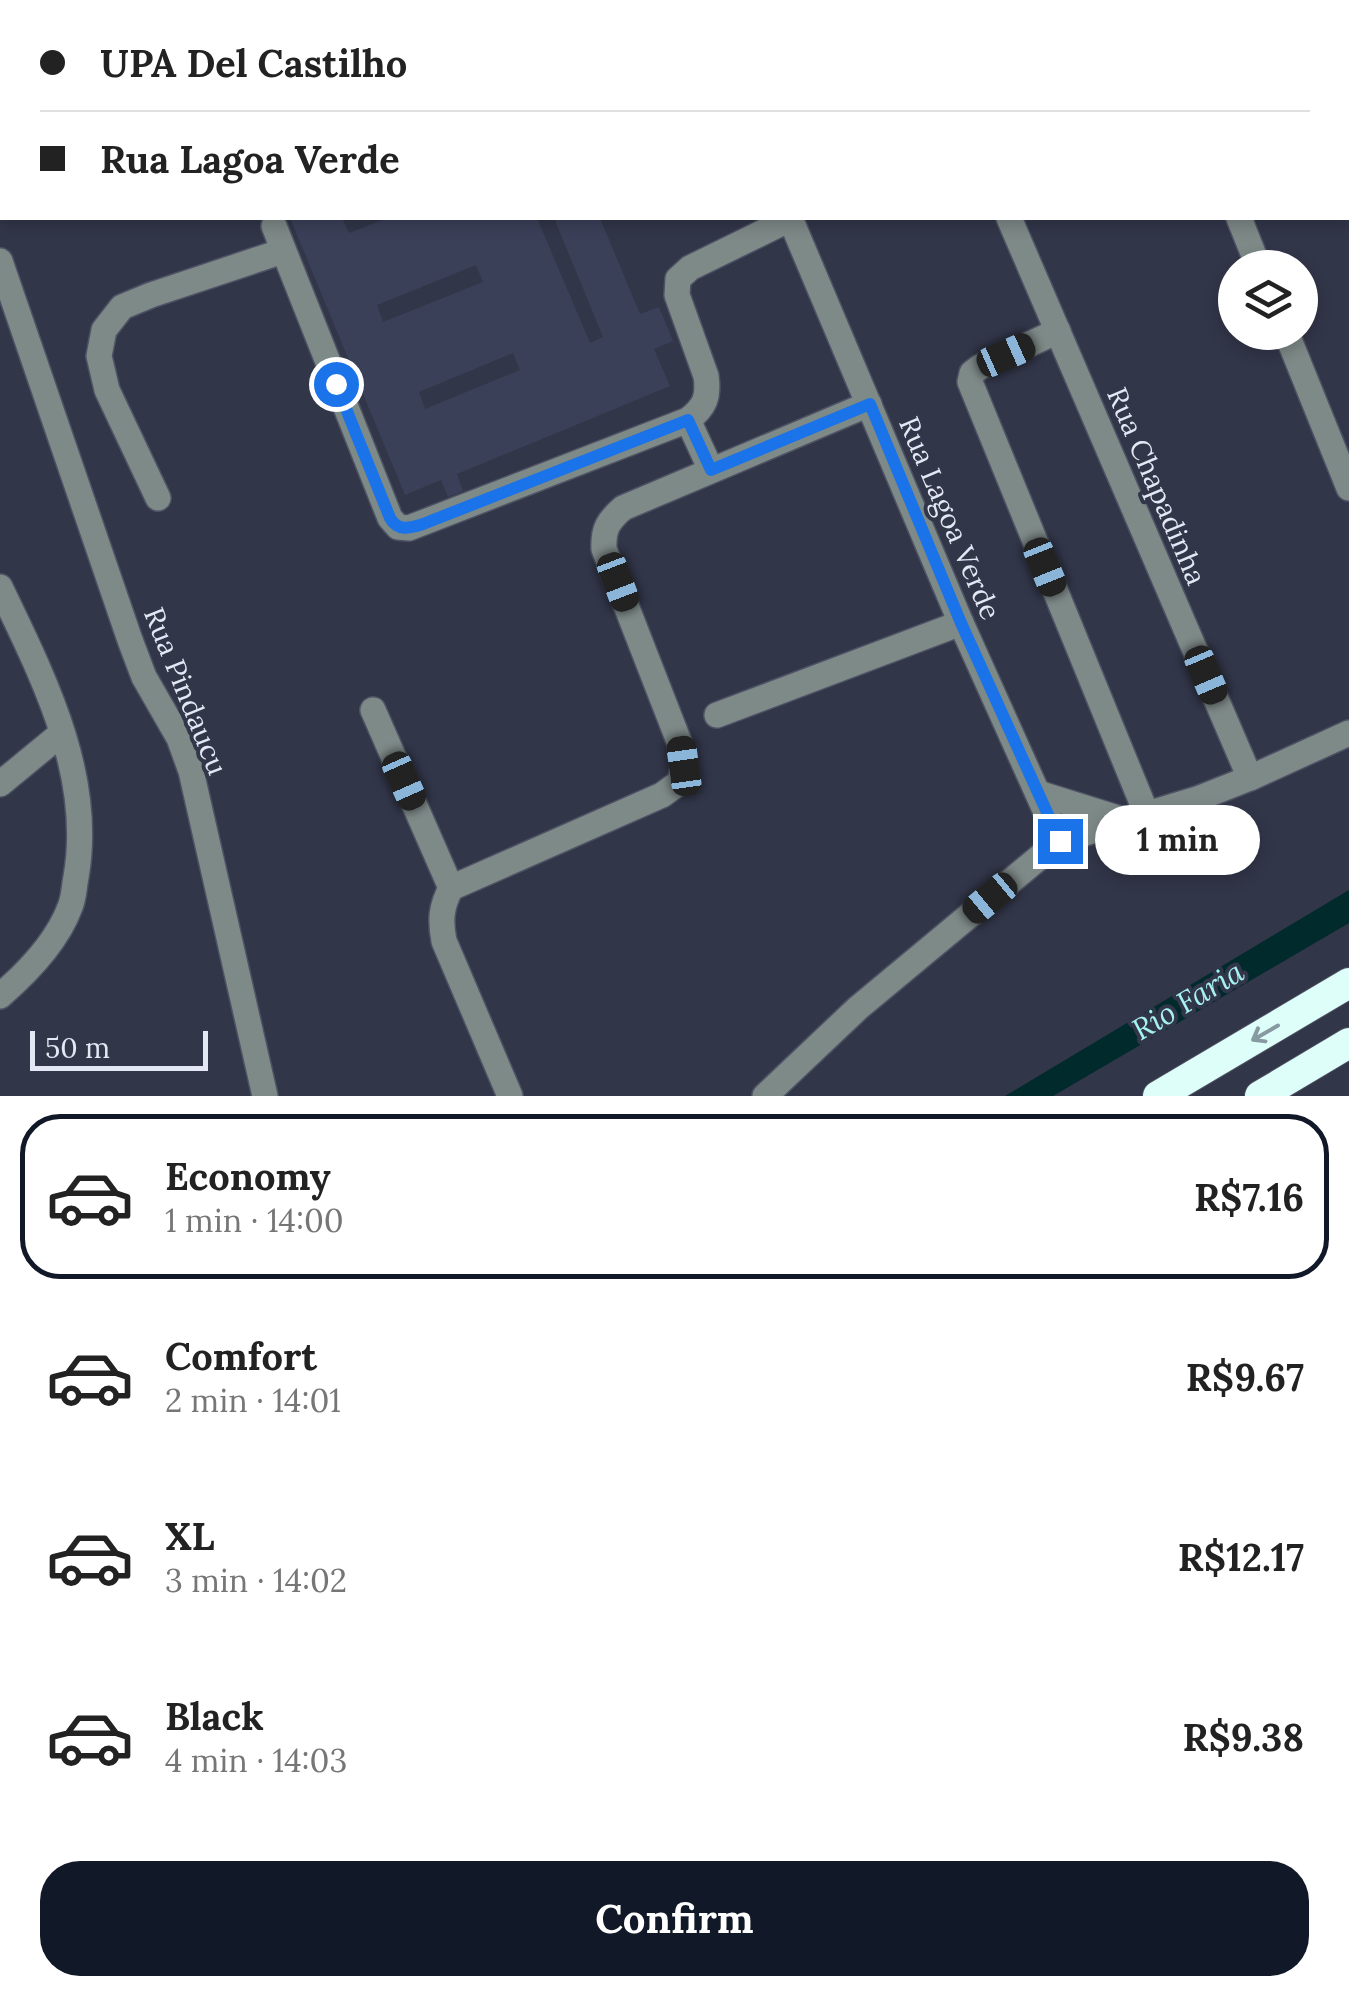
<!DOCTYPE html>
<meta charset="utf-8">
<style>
:root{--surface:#fff;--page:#f6f6f6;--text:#222;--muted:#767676;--line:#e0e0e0;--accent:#111827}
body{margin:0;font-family:Lora,serif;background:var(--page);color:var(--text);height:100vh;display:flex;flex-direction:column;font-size:38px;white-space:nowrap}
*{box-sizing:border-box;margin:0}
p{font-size:32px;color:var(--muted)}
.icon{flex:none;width:55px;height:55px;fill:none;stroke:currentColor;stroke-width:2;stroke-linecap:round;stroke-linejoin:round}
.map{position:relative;height:1096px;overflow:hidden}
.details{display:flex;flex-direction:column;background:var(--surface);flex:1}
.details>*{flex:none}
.top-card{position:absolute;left:0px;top:0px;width:1350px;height:220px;box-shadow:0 5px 15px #0003;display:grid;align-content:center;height:220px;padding:0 40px;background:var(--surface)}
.fabs{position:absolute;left:1218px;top:250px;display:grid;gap:20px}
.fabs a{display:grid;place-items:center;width:100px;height:100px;border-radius:50%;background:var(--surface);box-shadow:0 5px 15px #0003;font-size:50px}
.scale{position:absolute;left:30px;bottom:25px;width:178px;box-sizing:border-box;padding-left:10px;border:5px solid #e4e7f4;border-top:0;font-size:28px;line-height:35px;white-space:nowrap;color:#e4e7f4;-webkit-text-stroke:8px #323649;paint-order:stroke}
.end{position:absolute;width:45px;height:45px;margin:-22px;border:12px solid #1a73e8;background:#fff;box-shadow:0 0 0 5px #fff}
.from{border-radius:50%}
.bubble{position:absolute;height:70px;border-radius:35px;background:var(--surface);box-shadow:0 5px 15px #0003;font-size:32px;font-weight:700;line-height:70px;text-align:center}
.car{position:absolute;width:30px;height:60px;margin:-30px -15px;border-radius:12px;box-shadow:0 0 8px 2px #0007;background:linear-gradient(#222 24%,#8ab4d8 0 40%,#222 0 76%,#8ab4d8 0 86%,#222 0)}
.top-card b{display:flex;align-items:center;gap:35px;height:95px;font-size:38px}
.top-card b+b{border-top:2px solid var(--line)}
.top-card i{width:25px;height:25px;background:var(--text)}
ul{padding:18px 0 0;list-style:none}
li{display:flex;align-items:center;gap:30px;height:165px;margin:0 20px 15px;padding:0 20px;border:5px solid transparent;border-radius:40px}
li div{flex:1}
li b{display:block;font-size:38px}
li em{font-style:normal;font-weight:700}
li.current{border-color:var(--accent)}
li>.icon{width:90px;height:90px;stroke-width:1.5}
.primary-button{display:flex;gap:20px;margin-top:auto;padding:20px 40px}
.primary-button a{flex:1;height:115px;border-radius:40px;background:var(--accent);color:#fff;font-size:40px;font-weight:700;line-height:115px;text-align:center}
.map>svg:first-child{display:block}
</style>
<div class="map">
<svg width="1349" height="1096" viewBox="0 0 1349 1096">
<rect width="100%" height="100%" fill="#323649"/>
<path fill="#3b4059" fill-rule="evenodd" d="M290,218h57l-4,2 6,13 39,-15h149l53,125 13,-6 -49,-119h46l40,96 19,-7 14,34 -19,8 16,37 -213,88 6,17 -15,6 -7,-17 -36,15zM476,265l7,17 -100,40 -6,-17zM513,353l7,17 -95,39 -6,-17z"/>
<polygon fill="#002a2b" points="1349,890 1349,923 1053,1096 1005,1096"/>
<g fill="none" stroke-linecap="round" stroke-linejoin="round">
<g stroke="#4e5264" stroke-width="28">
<g id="minor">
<polyline points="220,0 223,2"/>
<polyline points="696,0 697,2"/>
<polyline points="916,0 917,2"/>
<polyline points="1151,0 1152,2"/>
<polyline points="270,2 280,0"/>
<polyline points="790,218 961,623 1059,841"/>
<polyline points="1009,218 1250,778"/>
<polyline points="1239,218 1259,268"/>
<path d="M274,226l116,292 8,9 11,1 279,-108c17,-13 21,-23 18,-44l-29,-81 1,-16 12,-11 100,-49"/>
<polyline points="0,261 130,640 144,677 179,738 191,771 265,1096"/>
<polyline points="1058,331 980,367 972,373 970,382 1147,815"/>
<polyline points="1286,332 1349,488"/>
<polyline points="688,420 711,470"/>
<polyline points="158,498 107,390 99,356 104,330 122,307 151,295 283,251"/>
<path d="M0,587c43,90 94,188 76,290 -2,10 -2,21 -6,30 -13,35 -42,65 -70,89"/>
<polyline points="373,710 451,888"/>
<polyline points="717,715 961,623"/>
<polyline points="0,784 62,733"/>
<polyline points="1038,793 1124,820"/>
<path d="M510,1096l-66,-155c-4,-21 -3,-34 7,-53l211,-93 18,-13 3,-16 -3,-22 -76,-195c-1,-20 4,-28 19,-41l246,-104"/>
<polyline points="765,1096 858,1008 1059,841 1197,799 1250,778 1349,733"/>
</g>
</g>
<g stroke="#4e5264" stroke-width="28">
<g id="major">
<polyline points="160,0 161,2"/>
<polyline points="91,2 95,0"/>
<polyline points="192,2 196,0"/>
<polyline points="0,68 2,66"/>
<polyline points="0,132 2,130"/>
</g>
</g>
<g stroke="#4e5264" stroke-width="32">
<g id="highway">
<polyline points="1158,1096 1349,983"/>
<polyline points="1260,1096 1349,1043"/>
</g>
</g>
<use href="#minor" stroke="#7e8a88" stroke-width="25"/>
<use href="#major" stroke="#c3ded9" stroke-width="25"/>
<use href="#highway" stroke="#defef9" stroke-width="30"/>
</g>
<defs><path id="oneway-shaft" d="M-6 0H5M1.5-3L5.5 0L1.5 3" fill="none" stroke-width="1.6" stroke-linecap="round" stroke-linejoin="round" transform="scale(2.5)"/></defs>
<use stroke="#889aa1" href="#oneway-shaft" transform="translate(1265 1033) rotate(150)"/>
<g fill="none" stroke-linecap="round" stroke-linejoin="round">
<path stroke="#1a73e8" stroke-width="12" d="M336,384l54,134c8,14 20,10 33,6l265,-104 23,50 159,-66 91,219 99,218"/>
</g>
<g text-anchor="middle" stroke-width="8" stroke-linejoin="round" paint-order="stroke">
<g font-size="28" fill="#e4e7f4" stroke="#323649">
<text transform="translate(1157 486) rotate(67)" y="10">Rua Chapadinha</text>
<text transform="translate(950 518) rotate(67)" y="10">Rua Lagoa Verde</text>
<text transform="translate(186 691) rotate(68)" y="10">Rua Pindaucu</text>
</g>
<g font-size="30" font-style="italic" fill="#a6f2f3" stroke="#323649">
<text transform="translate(1188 1001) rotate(-31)" y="10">Rio Faria</text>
</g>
</g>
</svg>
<div class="fabs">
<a><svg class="icon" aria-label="layers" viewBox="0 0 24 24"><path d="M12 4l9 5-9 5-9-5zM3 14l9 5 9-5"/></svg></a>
</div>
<div class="scale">50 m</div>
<i class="end from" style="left:336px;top:384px"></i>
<i class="end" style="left:1060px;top:841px"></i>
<div class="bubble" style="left:1095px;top:805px;width:165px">1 min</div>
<i class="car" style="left:1006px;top:355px;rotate:66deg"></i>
<i class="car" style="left:1045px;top:567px;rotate:158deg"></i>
<i class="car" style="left:618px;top:582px;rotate:159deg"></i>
<i class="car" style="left:1206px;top:675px;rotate:157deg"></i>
<i class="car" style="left:684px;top:766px;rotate:352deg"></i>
<i class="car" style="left:404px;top:781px;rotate:156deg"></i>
<i class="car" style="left:990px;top:898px;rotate:230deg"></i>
<div class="top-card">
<b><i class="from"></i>UPA Del Castilho</b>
<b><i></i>Rua Lagoa Verde</b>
</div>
</div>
<section class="details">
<ul>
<li class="current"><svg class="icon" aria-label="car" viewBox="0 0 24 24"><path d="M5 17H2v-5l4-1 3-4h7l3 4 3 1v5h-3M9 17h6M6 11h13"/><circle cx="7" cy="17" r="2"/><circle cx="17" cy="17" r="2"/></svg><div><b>Economy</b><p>1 min · 14:00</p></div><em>R$7.16</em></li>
<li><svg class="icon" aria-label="car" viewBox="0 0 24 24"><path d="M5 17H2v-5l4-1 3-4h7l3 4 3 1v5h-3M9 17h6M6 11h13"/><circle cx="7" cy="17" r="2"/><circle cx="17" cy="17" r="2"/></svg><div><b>Comfort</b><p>2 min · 14:01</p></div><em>R$9.67</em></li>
<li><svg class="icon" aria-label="car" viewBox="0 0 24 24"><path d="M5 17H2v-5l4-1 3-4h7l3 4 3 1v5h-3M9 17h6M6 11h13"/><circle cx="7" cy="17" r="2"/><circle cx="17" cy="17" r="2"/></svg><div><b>XL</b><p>3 min · 14:02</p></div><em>R$12.17</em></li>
<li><svg class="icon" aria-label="car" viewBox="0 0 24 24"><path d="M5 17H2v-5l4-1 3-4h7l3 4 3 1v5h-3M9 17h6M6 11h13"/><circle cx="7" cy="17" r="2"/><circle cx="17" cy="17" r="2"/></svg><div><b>Black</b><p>4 min · 14:03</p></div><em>R$9.38</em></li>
</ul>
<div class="primary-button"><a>Confirm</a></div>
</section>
